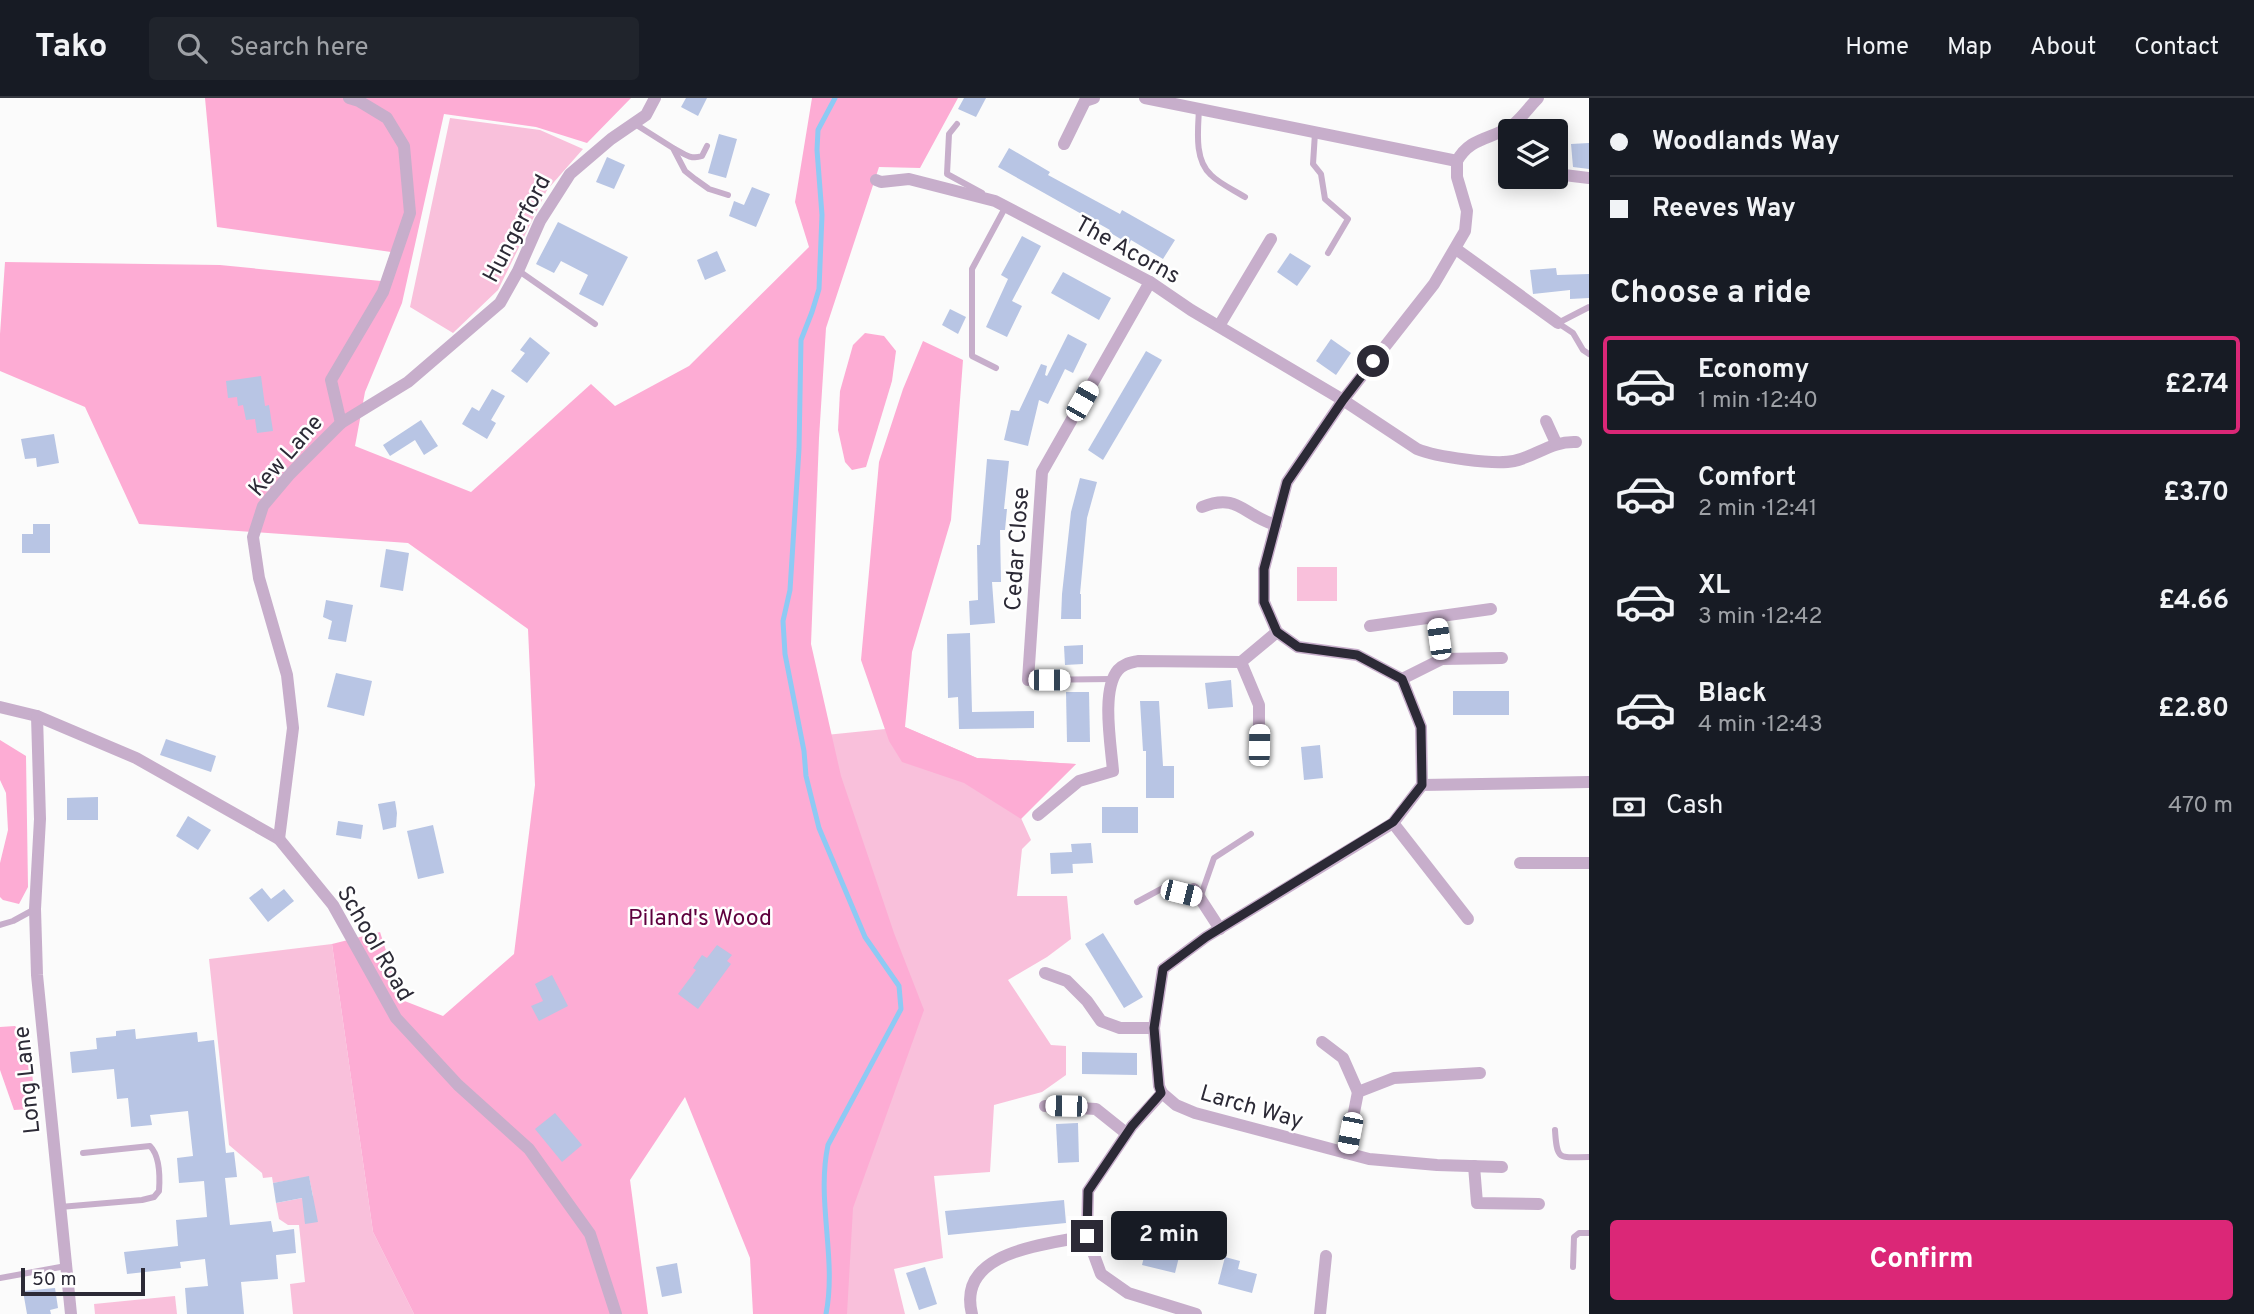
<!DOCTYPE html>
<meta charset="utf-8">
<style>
:root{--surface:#171b24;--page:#20242c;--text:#f1f3f6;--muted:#9ea1a6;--line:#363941;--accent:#db2777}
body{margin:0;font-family:Overpass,sans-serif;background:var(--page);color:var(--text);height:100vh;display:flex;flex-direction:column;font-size:26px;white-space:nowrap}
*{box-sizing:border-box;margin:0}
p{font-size:23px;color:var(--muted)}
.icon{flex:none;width:38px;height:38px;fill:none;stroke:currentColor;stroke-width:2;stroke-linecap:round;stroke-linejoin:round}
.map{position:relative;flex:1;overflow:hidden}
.side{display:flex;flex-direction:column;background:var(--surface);width:665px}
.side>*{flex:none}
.banner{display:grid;align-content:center;height:154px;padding:0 21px;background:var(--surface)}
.controls{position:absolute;left:1498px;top:21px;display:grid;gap:14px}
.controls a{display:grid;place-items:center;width:70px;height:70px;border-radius:7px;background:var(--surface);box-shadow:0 4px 18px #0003;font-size:35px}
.scale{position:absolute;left:21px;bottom:18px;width:124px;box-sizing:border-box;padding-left:7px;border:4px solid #2c2a36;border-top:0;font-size:19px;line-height:24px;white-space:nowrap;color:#2c2a36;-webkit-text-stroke:5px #fff;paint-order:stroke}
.end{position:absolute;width:32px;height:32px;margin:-16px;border:9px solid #2c2a36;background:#fff;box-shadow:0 0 0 4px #fff}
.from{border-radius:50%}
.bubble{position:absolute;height:49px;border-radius:7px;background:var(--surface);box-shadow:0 4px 18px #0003;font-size:23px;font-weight:700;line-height:49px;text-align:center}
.car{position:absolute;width:21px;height:42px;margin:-21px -10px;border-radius:9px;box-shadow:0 0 5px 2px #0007;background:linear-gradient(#fff 24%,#345 0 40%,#fff 0 76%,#345 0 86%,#fff 0)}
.banner b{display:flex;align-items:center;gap:24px;height:66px;font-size:26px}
.banner b+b{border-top:2px solid var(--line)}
.banner i{width:18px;height:18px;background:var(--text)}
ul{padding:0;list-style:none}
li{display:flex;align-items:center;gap:21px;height:98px;margin:0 14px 10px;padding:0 7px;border:4px solid transparent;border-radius:7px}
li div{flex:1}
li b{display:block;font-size:26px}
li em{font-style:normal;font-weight:700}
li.active{border-color:var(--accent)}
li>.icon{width:63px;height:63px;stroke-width:1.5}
h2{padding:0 21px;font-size:32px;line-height:84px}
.pay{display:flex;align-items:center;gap:18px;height:77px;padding:0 21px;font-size:26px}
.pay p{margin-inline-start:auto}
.cta{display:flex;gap:14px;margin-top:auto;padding:14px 21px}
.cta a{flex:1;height:80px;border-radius:7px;background:var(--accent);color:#fff;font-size:28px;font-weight:700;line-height:80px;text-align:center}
header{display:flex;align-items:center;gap:42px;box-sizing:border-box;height:98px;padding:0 35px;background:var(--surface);border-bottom:2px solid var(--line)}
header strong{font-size:33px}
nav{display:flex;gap:38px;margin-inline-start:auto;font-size:24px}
.search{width:490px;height:63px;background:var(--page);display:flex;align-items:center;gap:18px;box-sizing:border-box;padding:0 24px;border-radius:7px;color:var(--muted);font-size:26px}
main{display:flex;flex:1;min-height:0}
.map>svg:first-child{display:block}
</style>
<header>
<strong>Tako</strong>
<div class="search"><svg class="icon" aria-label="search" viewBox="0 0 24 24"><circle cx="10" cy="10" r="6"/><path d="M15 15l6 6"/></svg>Search here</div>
<nav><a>Home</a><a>Map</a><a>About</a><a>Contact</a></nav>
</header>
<main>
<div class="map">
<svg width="1589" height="1216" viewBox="0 0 1589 1216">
<rect width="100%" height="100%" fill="#fbfbfb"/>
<g fill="#f9c0db">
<polygon points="450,20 540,32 583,51 547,92 498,192 453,235 410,209"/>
<rect x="1297" y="469" width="40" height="34"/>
<polygon points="905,629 977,660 1076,666 1021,720 1031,742 1022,751 1017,798 1067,798 1071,841 1047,859 1008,882 1051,947 1066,948 1066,977 1042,994 994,1007 990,1074 934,1078 943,1160 894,1171 905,1216 828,1216 806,639"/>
<polygon points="332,846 373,1134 414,1216 293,1216 290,1186 305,1184 299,1127 288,1127 279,1121 276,1105 313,1098 309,1079 273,1085 272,1079 263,1080 262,1075 229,1047 209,861"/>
<polygon points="175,1198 177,1216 95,1216 94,1206"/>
</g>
<g fill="#fdacd4">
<polygon points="205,0 631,0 587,45 536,29 444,16 402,205 365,294 355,348 471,394 591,286 615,308 689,268 809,149 795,104 812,0 958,0 920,70 879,69 826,230 819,340 811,546 841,678 894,835 924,912 853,1110 847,1216 753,1216 750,1160 685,999 630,1082 648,1216 414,1216 373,1134 332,846 380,834 402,902 443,918 514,856 535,687 528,531 408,445 139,426 85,309 0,273 0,236 5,164 220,167 381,183 391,154 217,129"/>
<polygon points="865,235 884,238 896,253 892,283 866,369 852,372 845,364 838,332 840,293 853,247"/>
<polygon points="923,243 963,262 951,422 912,554 905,629 977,660 1076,666 1021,721 964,685 902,664 889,643 861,562 879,364 903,291"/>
<polygon points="0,642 26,658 28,789 19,806 3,802 0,799 0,765 8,732 6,695 0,682"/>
<polygon points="15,928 29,942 33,984 31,1011 14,1012 0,972 0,929"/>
</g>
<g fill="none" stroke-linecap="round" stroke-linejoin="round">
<path stroke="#8ecaf4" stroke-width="5" d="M826,1216c11,-56 -10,-113 2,-169l73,-136 -2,-23 -34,-49 -46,-109 -13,-52 -2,-25 -19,-97 -2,-33 7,-31 9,-141 2,-109 11,-28 7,-23 3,-74 -5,-65 1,-20 17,-32"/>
</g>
<g fill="#b8c5e4">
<polygon points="686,0 707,0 698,18 681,9"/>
<polygon points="964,0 986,0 976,19 958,11"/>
<polygon points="719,36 737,41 726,80 708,75"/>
<polygon points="1589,45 1589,71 1573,69 1571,46"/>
<polygon points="1009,50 1050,74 1048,77 1120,116 1122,112 1175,142 1163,161 1131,142 1129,146 1109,134 1110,132 998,69"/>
<polygon points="607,59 625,67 614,91 596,84"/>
<polygon points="752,89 770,96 756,129 729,118 734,103 744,107"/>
<polygon points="558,124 628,159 603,208 579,196 588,177 561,163 554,175 536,166"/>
<polygon points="1022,138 1041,148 1012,203 1022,208 1007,239 986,229 1008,181 1001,177"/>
<polygon points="717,153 726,173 705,182 697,162"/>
<polygon points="1290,155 1311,168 1297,188 1277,174"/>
<polygon points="1556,170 1557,177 1589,176 1589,200 1570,201 1570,192 1533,196 1530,172"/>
<polygon points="1063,174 1111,200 1099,222 1051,195"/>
<polygon points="950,211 966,219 958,236 942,227"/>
<polygon points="1068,236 1087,246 1073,275 1065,271 1048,306 1039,302 1028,348 1004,342 1011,312 1019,313 1041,266 1047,268 1045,277 1047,278"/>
<polygon points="530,239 550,255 527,285 511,273 525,255 520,252"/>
<polygon points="1331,241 1351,255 1336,277 1316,263"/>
<polygon points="1146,253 1162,262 1103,362 1088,352"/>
<polygon points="261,278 265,308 269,307 273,333 257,335 255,321 246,322 243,307 238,308 237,299 228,300 226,283"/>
<polygon points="492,291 505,298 491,322 496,325 487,341 462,326 472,309 479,313"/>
<polygon points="421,322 438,348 424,357 415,342 390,358 383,347"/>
<polygon points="54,336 59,365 37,369 36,360 25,361 21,341"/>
<polygon points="987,361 1009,363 1004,411 1007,411 1005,432 1000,432 1001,484 992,484 995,525 970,527 969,503 978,502 977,447 980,447"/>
<polygon points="1080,380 1097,384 1087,420 1080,496 1081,496 1081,521 1061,521 1062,496 1071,414"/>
<polygon points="33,426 50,426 50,455 22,455 22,436 33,436"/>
<polygon points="386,451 409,455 403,493 380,489"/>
<polygon points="326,502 353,507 346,544 328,541 332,523 323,519"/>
<polygon points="970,535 972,614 1034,613 1034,630 959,631 958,599 948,600 947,536"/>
<polygon points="1083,547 1083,566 1065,567 1064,548"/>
<polygon points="336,575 372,583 364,618 327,609"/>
<polygon points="1231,582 1233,609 1208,611 1205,585"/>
<rect x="1453" y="593" width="56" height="24"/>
<polygon points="1066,594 1089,594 1090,644 1067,644"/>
<polygon points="1140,603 1159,603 1163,668 1174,668 1174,700 1146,700 1146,653 1143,653"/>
<polygon points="166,641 216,658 211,674 160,657"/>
<polygon points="1320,647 1323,680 1304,682 1301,649"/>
<polygon points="98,699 98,722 67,722 67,700"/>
<polygon points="395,703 397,715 396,729 383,732 378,706"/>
<rect x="1102" y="709" width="36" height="26"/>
<polygon points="188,718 211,732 198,752 176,738"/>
<polygon points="338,723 363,727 361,741 336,737"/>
<polygon points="433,727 444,775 418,781 407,733"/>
<polygon points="1091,745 1093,765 1072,766 1072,759 1073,775 1051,776 1050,755 1072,754 1071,746"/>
<polygon points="262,790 271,801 284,791 294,803 268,824 249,800"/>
<polygon points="1103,835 1143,899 1124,910 1085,846"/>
<polygon points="717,847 732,857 727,863 731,866 698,911 678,896 696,872 693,870 702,857 707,860"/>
<polygon points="552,877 568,908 539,923 531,908 543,903 535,886"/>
<polygon points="135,931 136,941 197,934 198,944 214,942 226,1055 234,1054 237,1079 225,1080 230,1127 271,1123 273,1134 294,1131 296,1155 276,1157 278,1181 241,1184 244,1216 187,1216 185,1190 208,1188 205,1161 180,1164 181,1170 127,1176 124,1154 178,1148 176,1122 207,1119 204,1083 179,1085 177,1060 193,1058 188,1013 150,1017 152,1027 131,1029 128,1000 117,1001 114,971 72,975 70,954 97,951 96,940 116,938 116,933"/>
<polygon points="1082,954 1137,955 1137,977 1082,976"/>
<polygon points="555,1015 582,1047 562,1064 535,1031"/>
<polygon points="1078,1025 1079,1064 1058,1065 1056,1026"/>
<polygon points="309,1078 318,1124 305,1126 302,1100 276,1105 273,1085"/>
<polygon points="1064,1102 1066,1125 948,1137 945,1113"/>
<polygon points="1129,1117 1145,1144 1128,1154 1112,1126"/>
<polygon points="1147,1147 1180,1155 1175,1175 1142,1167"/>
<polygon points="1225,1159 1240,1163 1238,1171 1257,1176 1252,1195 1218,1186"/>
<polygon points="677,1165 682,1195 662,1199 656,1169"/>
<polygon points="925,1169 937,1206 919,1212 906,1175"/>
<polygon points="55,1190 58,1210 50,1212 51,1216 27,1216 23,1193"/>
</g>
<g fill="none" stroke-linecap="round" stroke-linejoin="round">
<g stroke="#c7aecb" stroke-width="6">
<path d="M1199,11c-1,21 -5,51 12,66 9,9 23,15 34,22"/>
<polyline points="635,26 673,50 685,73 695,81 709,91 728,97"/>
<polyline points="957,26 949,36 947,76 982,95"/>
<polyline points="1315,35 1313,66 1321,76 1325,101 1348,121 1328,155"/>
<path d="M675,51c9,5 16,11 27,7l5,-10"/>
<polyline points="519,173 595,226"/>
<polyline points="1589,209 1558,225 1573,235 1583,252 1589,256"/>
<polyline points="996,270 972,258 972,171 1006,108"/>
<polyline points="1028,582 1112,581"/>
<polyline points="1137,804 1163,790 1200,800 1214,760 1251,736"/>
<polyline points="0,827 13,823 35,811"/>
<path d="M1555,1032c2,32 4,27 34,27"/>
<path d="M60,1109l82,-7 12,-3 5,-6c1,-14 1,-35 -9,-45l-67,7"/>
<polyline points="1573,1169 1574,1139 1579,1135 1589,1135"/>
<polyline points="0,1180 66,1168"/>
</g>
<g stroke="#c7aecb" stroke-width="12">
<path d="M1145,0l312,63c14,-26 38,-21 58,-38 8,-7 15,-17 23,-25"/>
<polyline points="1064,46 1085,3 1094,0"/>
<polyline points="1556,76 1589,80"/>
<path d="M876,82l5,2 28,-3 86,22 155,81 41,28 152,90 74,49c19,8 77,16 97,12 23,-5 37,-20 62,-19"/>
<polyline points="1456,151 1558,225"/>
<polyline points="1219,228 1271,141"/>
<polyline points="1546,323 1556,345"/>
<polyline points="341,325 331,282 383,194 410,115 404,48 387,20 359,3 349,0"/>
<path d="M1202,409c36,-15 42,9 74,18"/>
<polyline points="1436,520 1442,561"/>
<polyline points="1370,528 1491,511"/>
<polyline points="1241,564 1259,607 1259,647"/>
<polyline points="1402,581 1442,561 1502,560"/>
<polyline points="1028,582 1042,374 1150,184"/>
<polyline points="0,609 37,618 136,660 279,741 333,807 396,920 458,987 529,1051 590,1136 616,1216"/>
<polyline points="37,618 40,721 35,811 37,877 71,1216"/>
<polyline points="1422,687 1589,684"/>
<path d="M1038,717l41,-34 34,-10c-2,-26 -12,-81 5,-101 5,-6 12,-7 20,-9l103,1 36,-30"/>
<polyline points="1393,725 1468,821"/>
<polyline points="279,741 293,630 287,577 259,480 253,439 263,408 290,376 341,325 408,284 500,205 518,173 540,123 570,76 611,41 646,17 655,0"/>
<polyline points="1520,765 1589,765"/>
<polyline points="1194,791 1220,831"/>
<polyline points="1045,875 1067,883 1087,903 1101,923 1120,930 1154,930"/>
<polyline points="1322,944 1343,960 1358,994"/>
<polyline points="1162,995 1159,988 1154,930 1163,871 1206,839 1393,725 1422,687 1421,629 1402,581 1357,557 1298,549 1277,534 1264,504 1264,471 1287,384 1343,302 1434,186 1465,133 1467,113 1457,79 1457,63"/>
<polyline points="1162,995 1176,1007 1195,1015 1369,1061 1437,1067 1502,1069"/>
<polyline points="1162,995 1132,1028 1088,1093 1087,1138 1101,1176 1128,1195 1196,1216"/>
<polyline points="1045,1008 1096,1011 1126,1035"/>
<polyline points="1346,1055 1358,994 1394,980 1480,975"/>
<polyline points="1474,1068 1477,1105 1539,1106"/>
<path d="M972,1216c-16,-63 73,-69 115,-78"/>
<polyline points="1320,1216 1326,1158"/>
</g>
</g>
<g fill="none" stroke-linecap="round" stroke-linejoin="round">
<polyline stroke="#2c2a36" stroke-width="9" points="1087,1138 1088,1093 1132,1028 1161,995 1159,988 1154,930 1163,871 1206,839 1393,724 1422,687 1421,629 1402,581 1357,557 1298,549 1277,534 1264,504 1264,471 1287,384 1343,302 1373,263"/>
</g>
<g text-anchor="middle" stroke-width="5" stroke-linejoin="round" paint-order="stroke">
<g font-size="23" fill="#2c2a36" stroke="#fff">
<text transform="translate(516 130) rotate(-62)" y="8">Hungerford</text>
<text transform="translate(1128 151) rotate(29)" y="8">The Acorns</text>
<text transform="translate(285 357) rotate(-49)" y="8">Kew Lane</text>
<text transform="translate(1016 451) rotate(-86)" y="8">Cedar Close</text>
<text transform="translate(376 845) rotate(60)" y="8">School Road</text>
<text transform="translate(26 982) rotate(-96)" y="8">Long Lane</text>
<text transform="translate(1252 1008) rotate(16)" y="8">Larch Way</text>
</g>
<g font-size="23" fill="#5f003e" stroke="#fff">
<text x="700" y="827">Piland's Wood</text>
</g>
</g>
</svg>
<div class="controls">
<a><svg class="icon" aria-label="layers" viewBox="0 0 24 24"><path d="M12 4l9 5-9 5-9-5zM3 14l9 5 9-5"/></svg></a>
</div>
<div class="scale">50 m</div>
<i class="end from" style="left:1373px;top:263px"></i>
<i class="end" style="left:1087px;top:1138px"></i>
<div class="bubble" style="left:1111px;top:1113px;width:116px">2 min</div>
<i class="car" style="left:1082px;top:303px;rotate:30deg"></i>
<i class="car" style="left:1439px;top:541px;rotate:352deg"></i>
<i class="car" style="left:1049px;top:582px;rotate:90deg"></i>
<i class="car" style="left:1259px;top:647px;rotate:1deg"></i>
<i class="car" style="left:1181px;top:795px;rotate:104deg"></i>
<i class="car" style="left:1066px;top:1008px;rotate:271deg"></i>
<i class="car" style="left:1350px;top:1035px;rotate:191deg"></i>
</div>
<section class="side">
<div class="banner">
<b><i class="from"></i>Woodlands Way</b>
<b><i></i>Reeves Way</b>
</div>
<h2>Choose a ride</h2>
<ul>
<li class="active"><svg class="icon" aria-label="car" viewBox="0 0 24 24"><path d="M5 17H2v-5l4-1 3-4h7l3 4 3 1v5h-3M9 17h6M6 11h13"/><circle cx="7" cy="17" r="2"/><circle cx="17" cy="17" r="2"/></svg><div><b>Economy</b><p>1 min · 12:40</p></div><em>£2.74</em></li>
<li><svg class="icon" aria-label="car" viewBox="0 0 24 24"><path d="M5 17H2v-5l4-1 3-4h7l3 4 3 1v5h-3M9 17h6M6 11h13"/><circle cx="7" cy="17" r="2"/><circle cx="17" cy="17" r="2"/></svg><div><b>Comfort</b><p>2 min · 12:41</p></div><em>£3.70</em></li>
<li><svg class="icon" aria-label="car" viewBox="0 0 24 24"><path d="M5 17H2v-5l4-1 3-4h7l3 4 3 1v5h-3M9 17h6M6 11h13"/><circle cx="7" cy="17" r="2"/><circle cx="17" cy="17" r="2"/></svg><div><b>XL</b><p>3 min · 12:42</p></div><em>£4.66</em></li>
<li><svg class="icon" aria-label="car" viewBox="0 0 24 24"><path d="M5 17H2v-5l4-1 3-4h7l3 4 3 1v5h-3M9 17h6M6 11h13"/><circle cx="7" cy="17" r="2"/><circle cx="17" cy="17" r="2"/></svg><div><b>Black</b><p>4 min · 12:43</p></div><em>£2.80</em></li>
</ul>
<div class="pay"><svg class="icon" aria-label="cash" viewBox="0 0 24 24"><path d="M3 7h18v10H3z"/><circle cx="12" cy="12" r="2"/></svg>Cash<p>470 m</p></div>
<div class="cta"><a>Confirm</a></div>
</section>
</main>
